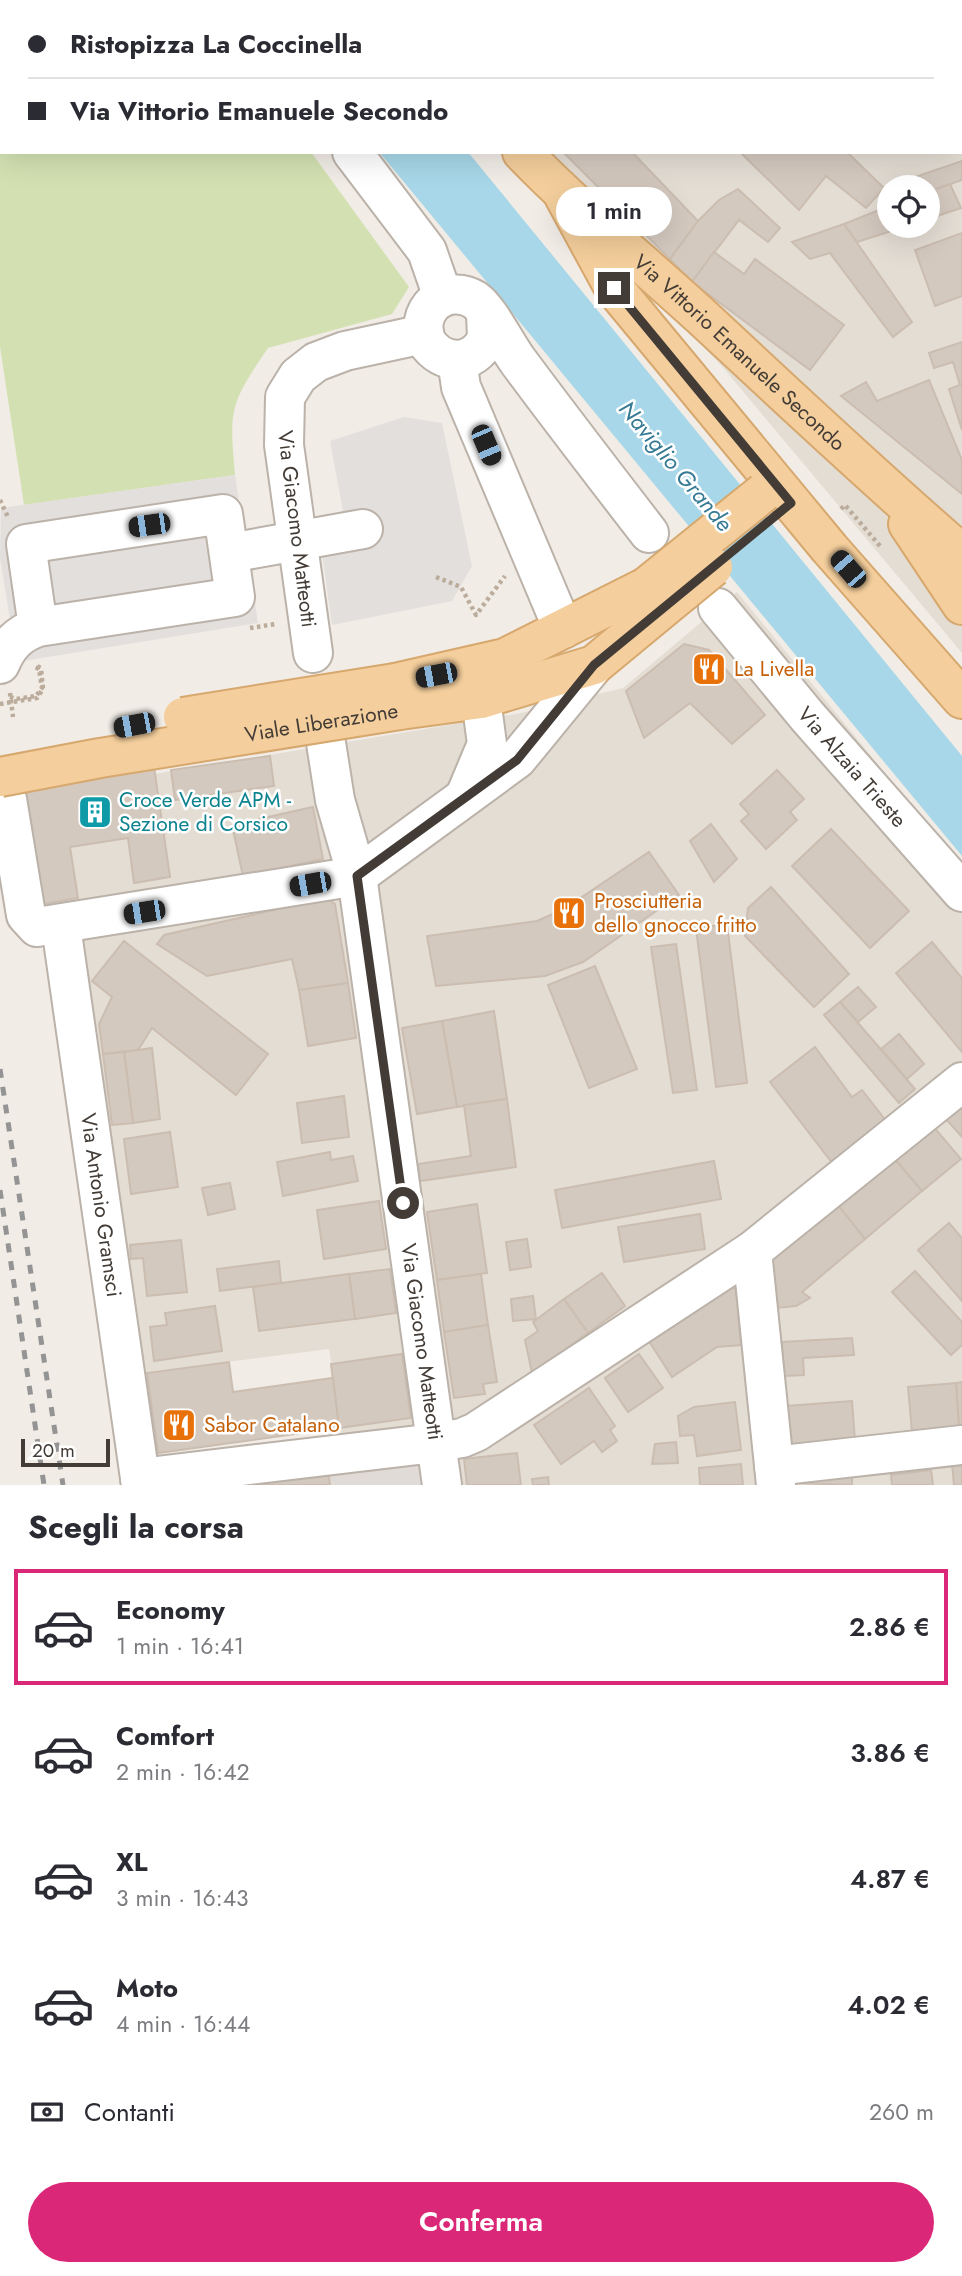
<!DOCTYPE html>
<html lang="it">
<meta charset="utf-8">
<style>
:root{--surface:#fff;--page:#f2f2f3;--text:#2b2b33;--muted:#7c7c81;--line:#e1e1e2;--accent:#db2777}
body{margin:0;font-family:Jost,sans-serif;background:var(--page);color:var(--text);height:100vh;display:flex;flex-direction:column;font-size:26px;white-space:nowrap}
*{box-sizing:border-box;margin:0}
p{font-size:23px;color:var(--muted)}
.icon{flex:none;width:38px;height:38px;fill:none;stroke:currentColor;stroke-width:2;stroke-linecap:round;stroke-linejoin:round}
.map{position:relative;height:1485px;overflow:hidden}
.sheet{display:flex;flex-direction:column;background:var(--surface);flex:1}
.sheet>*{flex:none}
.guide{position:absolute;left:0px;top:0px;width:962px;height:154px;box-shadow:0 7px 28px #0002;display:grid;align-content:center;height:154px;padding:0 28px;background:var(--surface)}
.fabs{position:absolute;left:877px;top:175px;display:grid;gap:14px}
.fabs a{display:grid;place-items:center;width:63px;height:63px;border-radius:50%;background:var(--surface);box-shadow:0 7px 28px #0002;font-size:35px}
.scale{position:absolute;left:21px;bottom:18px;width:89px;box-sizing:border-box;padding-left:7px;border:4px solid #433c36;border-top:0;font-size:19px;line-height:24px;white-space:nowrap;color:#433c36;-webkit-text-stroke:5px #fff;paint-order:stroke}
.end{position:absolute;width:32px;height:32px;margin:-16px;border:9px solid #433c36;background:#fff;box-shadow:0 0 0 4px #fff}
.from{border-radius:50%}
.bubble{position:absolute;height:49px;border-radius:24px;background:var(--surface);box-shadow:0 7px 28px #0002;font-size:23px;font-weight:600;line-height:49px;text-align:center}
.car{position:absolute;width:21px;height:42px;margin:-21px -10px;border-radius:9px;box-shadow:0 0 5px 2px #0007;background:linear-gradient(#222 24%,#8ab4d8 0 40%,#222 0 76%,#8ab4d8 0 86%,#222 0)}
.guide b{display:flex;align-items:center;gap:24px;height:66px;font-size:26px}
.guide b+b{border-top:2px solid var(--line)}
.guide i{width:18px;height:18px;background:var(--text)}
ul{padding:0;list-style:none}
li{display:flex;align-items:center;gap:21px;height:116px;margin:0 14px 10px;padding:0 14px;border:4px solid transparent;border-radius:0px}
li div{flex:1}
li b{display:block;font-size:26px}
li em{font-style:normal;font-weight:600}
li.active{border-color:var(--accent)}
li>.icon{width:63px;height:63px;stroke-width:1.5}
h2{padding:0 28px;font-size:32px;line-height:84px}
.pay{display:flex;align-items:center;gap:18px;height:77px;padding:0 28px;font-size:26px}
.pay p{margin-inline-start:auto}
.cta{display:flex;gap:14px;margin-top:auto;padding:14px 28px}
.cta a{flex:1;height:80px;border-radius:42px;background:var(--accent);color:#fff;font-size:28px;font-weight:600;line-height:80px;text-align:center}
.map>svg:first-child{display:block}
</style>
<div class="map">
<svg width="962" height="1485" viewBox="0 0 962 1485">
<rect width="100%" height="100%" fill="#f1ece6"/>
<g fill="#e4ddd4" fill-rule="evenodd">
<path d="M383,0h579v653l-242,-289 -208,-212h449v-150zM889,187h39v39h-39z"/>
<polygon points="737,592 962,867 962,1485 450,1485 343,1446 329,1349 134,1374 78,967 35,907 16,797 521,713 623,688"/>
</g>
<polygon fill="#e0dbd7" points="426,1455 430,1485 151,1485"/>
<path fill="#d3e1b2" d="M0,0h223l-221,2v150h309l98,135 -17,27 -124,34c-38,56 -39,60 -33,127l-211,30 -24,-158z"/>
<g fill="#e2dfdd">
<polygon points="404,417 442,423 472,566 452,601 332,625 317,518 343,511 330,441"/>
<polygon points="235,475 258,623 17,662 0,558 1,508"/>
</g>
<polygon fill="#a7d7e8" points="379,152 468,152 962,756 962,856"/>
<g fill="#d4c9bf" stroke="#cbbdb0" stroke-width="2">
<polygon points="563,152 632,152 698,221 670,259"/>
<polygon points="740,152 847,152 884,188 866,208 826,176 799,210"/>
<polygon points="962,161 962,180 928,192 928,187 899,187 897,183"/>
<polygon points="950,184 961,208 928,219 928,192"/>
<polygon points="738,189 780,228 768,242 739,220 692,282 670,259 698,221 719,200"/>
<polygon points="889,206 889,226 907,226 857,242 844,224"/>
<polygon points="844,224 912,322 893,337 830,253 810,259 792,242"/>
<polygon points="962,233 962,296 935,306 915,250"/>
<polygon points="714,252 744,274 755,259 844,325 810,370 692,282"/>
<polygon points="962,342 962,430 949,389 960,385 953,362 934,368 929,353"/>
<polygon points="929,380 962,460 962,494 841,396 866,382 877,401"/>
<polygon points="684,644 709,650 765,715 732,744 690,703 644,738 626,691"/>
<polygon points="270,756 274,786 175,800 171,770"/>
<polygon points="154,767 170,877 134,883 128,838 70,847 78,898 43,904 25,786"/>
<polygon points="777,770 804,799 790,812 797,820 766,849 741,821 749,814 740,804"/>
<polygon points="313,807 323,859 243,876 232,825"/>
<polygon points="711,824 737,859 714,882 690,841"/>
<polygon points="831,829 909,911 870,948 792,866"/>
<polygon points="649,852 679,895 583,962 545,976 436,986 427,936 537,921 564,909"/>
<polygon points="771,887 849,974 814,1007 745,936 748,908"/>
<polygon points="327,898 335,904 348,983 299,990 292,959 207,976 157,944 164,935"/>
<polygon points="727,924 747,1083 716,1087 696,928"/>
<polygon points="124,941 268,1054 236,1095 152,1028 138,1050 103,1054 99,1024 112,997 92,981"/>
<polygon points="932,942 962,978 962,1052 896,973"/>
<polygon points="676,944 697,1090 673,1093 651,947"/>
<polygon points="595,966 637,1069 589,1088 548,985"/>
<polygon points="348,983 356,1038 308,1046 299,990"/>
<polygon points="858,987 876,1007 858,1022 840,1002"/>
<polygon points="840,1002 915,1089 899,1103 824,1015"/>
<polygon points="494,1011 507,1099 457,1107 442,1021"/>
<polygon points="442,1021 457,1107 417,1114 402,1028"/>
<polygon points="899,1034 924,1064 907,1079 881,1049"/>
<polygon points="815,1047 852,1097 862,1090 887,1122 833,1164 770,1082"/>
<polygon points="152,1048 160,1119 133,1123 124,1052"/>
<polygon points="124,1052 133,1123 112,1125 103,1054"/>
<polygon points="344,1096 349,1137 302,1143 297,1103"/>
<polygon points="507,1099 516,1167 420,1181 418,1164 471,1156 464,1105"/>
<polygon points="962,1105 962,1137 946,1119"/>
<polygon points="932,1125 961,1159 922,1191 893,1157"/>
<polygon points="170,1132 178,1187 131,1194 124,1139"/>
<polygon points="330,1152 331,1160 353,1156 358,1181 283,1196 277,1162"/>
<polygon points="893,1157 922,1191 865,1239 837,1204"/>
<polygon points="714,1161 721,1199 562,1228 555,1190"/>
<polygon points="230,1183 235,1209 208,1215 202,1188"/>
<polygon points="379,1201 386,1249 324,1259 317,1210"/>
<polygon points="477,1204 487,1273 437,1280 427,1212"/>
<polygon points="837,1204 865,1239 802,1292 810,1298 796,1306 776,1308 766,1255"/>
<polygon points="700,1214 705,1249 624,1262 618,1227"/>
<polygon points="949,1223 962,1238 962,1301 918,1250"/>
<polygon points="527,1239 531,1267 510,1270 506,1242"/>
<polygon points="181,1240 187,1292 147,1296 143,1258 131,1259 130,1245"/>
<polygon points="279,1261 281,1283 220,1291 217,1269"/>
<polygon points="390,1269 396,1313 355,1319 349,1274"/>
<polygon points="915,1271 962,1322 962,1345 951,1355 892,1292"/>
<polygon points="602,1273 625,1306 588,1333 564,1299"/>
<polygon points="349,1274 355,1319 259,1331 253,1287"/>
<polygon points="481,1274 488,1325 444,1332 437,1280"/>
<polygon points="724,1285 736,1289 741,1345 717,1347 672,1377 647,1338"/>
<polygon points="533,1296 536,1319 513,1321 511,1299"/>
<polygon points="564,1299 588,1333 532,1373 525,1340 538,1331 533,1322"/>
<polygon points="215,1306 222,1351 154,1361 150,1327 167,1325 165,1313"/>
<polygon points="488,1325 497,1382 483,1384 485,1394 454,1398 444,1332"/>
<polygon points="852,1338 854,1355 803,1358 804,1375 784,1376 782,1342"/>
<polygon points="402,1354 411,1418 339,1428 331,1364"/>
<polygon points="639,1354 663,1388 628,1412 605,1378"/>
<polygon points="229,1362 233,1392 333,1378 339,1428 158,1453 147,1373"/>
<polygon points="962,1382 962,1428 959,1428 956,1383"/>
<polygon points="956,1383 959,1428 912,1432 908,1387"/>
<polygon points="589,1388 615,1426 610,1430 617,1441 602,1452 594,1441 561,1464 534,1425"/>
<polygon points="852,1401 855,1441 789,1446 786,1406"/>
<polygon points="735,1402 741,1450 697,1456 694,1435 680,1436 678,1416 694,1407"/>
<polygon points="676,1442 678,1463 652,1464 655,1444"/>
<polygon points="517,1453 521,1485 467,1485 464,1459"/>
<polygon points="962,1463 962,1485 954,1485 952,1464"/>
<polygon points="327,1464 330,1485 227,1485"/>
<polygon points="741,1464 743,1485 700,1485 699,1468"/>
<polygon points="931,1470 933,1485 892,1485 891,1475"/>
<polygon points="852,1476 852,1485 791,1483"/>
<polygon points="548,1477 549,1485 533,1485 532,1479"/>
</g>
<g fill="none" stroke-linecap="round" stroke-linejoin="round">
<g stroke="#bbb2a9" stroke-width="42">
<g id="minor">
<polyline points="259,0 260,2"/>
<polyline points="961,48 962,48"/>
<polyline points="352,152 427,251 443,297"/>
<path d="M486,314l1,24c-13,29 -45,28 -61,3 -4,-13 -4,-24 5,-35 11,-13 30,-15 44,-6 15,11 31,45 43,61 43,58 87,115 131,172"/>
<polyline points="457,360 461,387 563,629"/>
<polyline points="230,553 363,529"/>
<path id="s1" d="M718,608l89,108 155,176"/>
<polyline points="313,653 284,445 285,397 298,376 316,362 345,351 424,334"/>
<path d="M0,664c8,-19 18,-30 38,-37l197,-30 -12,-83 -197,30 12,83"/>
<path id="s2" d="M326,743l9,57 22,76 85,609"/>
<polyline points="466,794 487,744 481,699"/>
<polyline points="7,799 26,915 37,927 357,876 517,759 594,665"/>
<path id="s3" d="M61,926l80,559"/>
<polyline points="752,1251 776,1485"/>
<polyline points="774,1466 962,1445"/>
<polyline points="140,1478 418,1445 462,1438 476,1432 752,1251 962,1082"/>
</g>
</g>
<g stroke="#d7a86e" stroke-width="42">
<g id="major">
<polyline points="396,0 397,2"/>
<path id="s4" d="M522,152c57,59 120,110 180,165 86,80 171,160 260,237"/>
<polyline points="564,196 614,288 830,549 962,699"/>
<polyline points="908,524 962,605"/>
<polyline points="395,683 505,658 646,587"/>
<polyline points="400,710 481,699 594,665 663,608"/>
</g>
</g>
<g stroke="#bbac9c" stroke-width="4.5" stroke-dasharray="3.5 3.5" stroke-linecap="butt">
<polyline points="0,500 8,517"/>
<polyline points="841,509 845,505 880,546"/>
<polyline points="436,577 461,587 476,615 505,576"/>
<polyline points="250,628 276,624"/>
<polyline points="10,697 16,699 36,696 42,688 39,669 35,667"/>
<polyline points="0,704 37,698 43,689 41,668 35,665"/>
</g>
<use href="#minor" stroke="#fff" stroke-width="38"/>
<use href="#major" stroke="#f4ce9c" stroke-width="38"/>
<g stroke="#949494" stroke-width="5" stroke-dasharray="9 9" stroke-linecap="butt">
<polyline points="0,1069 63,1485"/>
<polyline points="0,1190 44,1485"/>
</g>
<g stroke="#d7a86e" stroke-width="42" stroke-linecap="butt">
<g id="major-bridge">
<polyline points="646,587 764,492"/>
<polyline points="663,608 713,567"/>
<polyline points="183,717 395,683"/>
<path id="s5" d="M0,777l100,-19 300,-48"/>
</g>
</g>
<polyline stroke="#bbac9c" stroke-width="4.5" stroke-dasharray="3.5 3.5" stroke-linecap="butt" points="10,693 13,717"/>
<use href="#major-bridge" stroke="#f4ce9c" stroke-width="38"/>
</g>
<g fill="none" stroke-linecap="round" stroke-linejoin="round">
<polyline stroke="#433c36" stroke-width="9" points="403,1203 357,876 517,760 594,665 791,503 614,288"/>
</g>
<defs>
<g id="restaurant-square" transform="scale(1.75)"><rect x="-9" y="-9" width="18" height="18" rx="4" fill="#e8710a" stroke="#fff"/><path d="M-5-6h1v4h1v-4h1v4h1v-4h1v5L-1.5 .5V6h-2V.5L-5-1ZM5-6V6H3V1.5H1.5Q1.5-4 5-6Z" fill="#fff"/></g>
<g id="building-square" transform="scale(1.75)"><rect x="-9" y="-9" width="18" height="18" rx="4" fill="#0f9aa8" stroke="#fff"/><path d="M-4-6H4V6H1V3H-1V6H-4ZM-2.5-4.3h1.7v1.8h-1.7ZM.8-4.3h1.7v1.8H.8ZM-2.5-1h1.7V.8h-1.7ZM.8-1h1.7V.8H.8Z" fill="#fff"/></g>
</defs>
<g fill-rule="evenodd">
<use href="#restaurant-square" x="709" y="669"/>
<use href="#building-square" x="95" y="812"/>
<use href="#restaurant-square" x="569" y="913"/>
<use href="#restaurant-square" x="179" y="1425"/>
</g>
<g text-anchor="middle" stroke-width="5" stroke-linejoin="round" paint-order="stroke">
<g font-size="21" fill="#433c36" stroke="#fff">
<text dy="7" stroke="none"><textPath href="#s4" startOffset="296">Via Vittorio Emanuele Secondo</textPath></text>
<text transform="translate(297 529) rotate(83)" y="7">Via Giacomo Matteotti</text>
<text dy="7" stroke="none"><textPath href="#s5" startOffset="326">Viale Liberazione</textPath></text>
<text dy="7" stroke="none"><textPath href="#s1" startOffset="208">Via Alzaia Trieste</textPath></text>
<text dy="7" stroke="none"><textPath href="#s3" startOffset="282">Via Antonio Gramsci</textPath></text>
<text dy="7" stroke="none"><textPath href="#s2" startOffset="607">Via Giacomo Matteotti</textPath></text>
</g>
<g font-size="21" fill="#c56008" stroke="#fff" text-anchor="start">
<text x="734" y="676">La Livella</text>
<text x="594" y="908">Prosciutteria<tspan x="594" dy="24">dello gnocco fritto</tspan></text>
<text x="204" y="1432">Sabor Catalano</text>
</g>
<g font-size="21" fill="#0d838f" stroke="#fff" text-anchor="start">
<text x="119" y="807">Croce Verde APM -<tspan x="119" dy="24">Sezione di Corsico</tspan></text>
</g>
<g font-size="23" font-style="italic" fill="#367a94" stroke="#fff">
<text transform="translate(676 466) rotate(50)" y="8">Naviglio Grande</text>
</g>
</g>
</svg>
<div class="fabs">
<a><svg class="icon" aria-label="locate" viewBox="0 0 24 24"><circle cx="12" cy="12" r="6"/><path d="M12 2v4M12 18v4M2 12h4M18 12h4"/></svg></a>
</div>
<div class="scale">20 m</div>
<i class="end from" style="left:403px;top:1203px"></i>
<i class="end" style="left:614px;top:288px"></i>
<div class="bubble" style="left:556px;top:187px;width:116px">1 min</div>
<i class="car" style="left:486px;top:445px;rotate:157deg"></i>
<i class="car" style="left:149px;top:525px;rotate:262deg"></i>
<i class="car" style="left:848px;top:569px;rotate:319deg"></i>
<i class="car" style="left:436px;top:675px;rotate:259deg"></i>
<i class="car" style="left:134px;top:725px;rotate:259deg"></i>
<i class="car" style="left:310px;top:884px;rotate:260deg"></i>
<i class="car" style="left:144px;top:912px;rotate:261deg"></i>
<div class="guide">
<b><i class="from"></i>Ristopizza La Coccinella</b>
<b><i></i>Via Vittorio Emanuele Secondo</b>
</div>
</div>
<section class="sheet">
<h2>Scegli la corsa</h2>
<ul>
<li class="active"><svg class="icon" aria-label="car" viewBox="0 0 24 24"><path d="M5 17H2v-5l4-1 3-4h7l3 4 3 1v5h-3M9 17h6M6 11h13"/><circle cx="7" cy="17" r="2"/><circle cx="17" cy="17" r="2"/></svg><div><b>Economy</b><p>1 min · 16:41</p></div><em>2.86 €</em></li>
<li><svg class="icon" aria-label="car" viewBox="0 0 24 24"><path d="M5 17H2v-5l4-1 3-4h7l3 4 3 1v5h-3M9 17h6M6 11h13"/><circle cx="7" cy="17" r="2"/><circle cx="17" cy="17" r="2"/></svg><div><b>Comfort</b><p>2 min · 16:42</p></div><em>3.86 €</em></li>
<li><svg class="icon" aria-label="car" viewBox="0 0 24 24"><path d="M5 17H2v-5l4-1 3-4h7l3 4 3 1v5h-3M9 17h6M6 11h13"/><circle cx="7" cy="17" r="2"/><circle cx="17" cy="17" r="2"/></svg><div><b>XL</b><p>3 min · 16:43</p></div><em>4.87 €</em></li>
<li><svg class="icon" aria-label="car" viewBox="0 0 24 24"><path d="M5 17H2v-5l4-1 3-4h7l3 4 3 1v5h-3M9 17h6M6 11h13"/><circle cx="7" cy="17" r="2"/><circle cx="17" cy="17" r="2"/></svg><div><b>Moto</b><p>4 min · 16:44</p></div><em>4.02 €</em></li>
</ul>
<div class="pay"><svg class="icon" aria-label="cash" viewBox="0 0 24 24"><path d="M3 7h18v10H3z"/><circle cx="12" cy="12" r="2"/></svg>Contanti<p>260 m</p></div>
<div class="cta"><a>Conferma</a></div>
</section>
